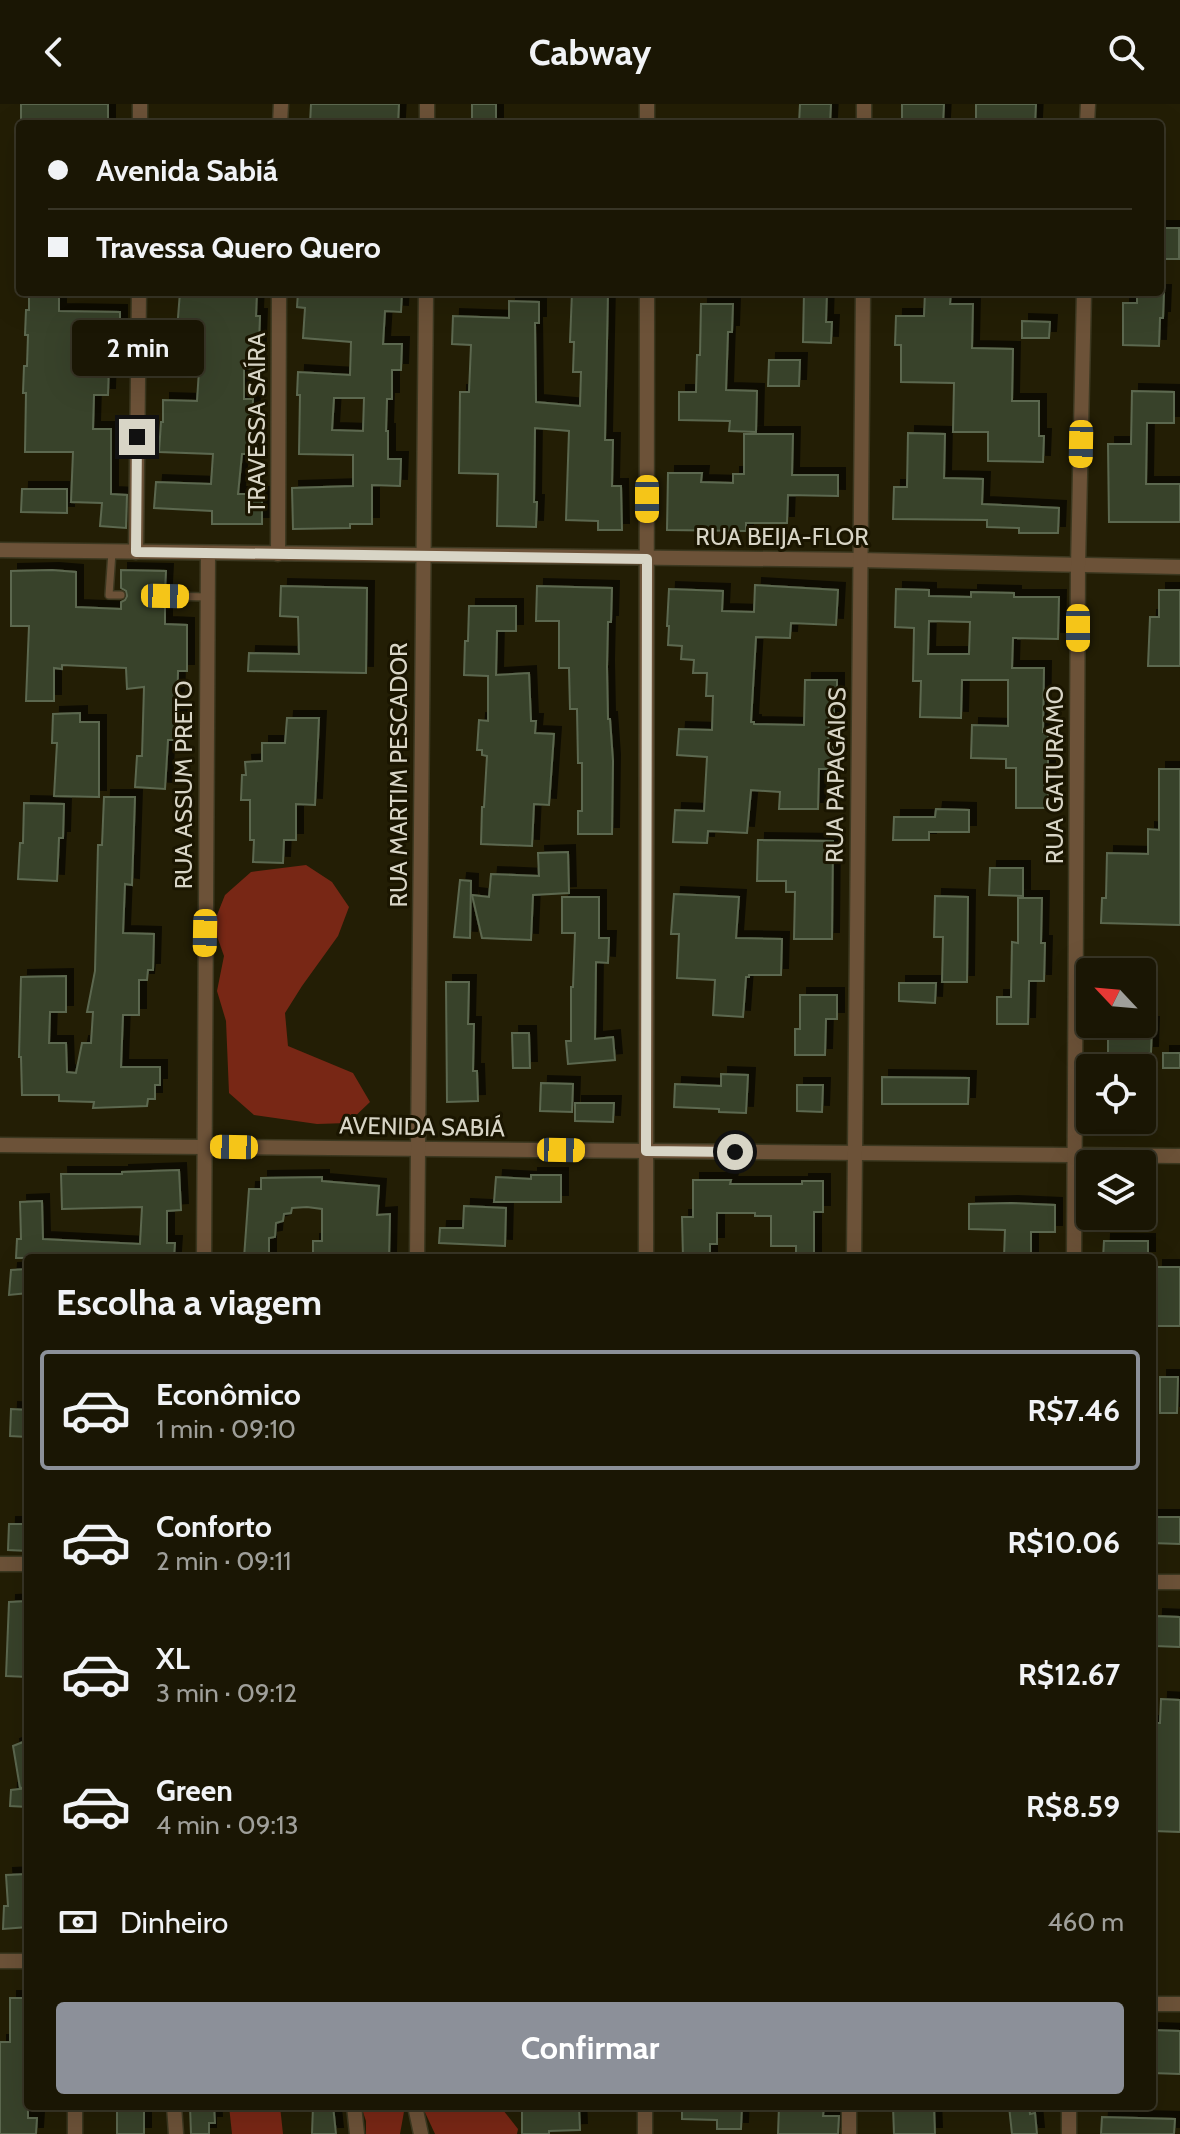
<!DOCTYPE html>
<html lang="pt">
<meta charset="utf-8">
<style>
:root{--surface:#1a1604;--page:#231f0e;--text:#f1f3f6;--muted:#9f9f9a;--line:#383526;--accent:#8c9099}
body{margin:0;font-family:Cabin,sans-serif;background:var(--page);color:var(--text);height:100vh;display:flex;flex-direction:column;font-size:30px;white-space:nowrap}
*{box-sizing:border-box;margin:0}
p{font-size:26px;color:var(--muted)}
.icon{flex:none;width:44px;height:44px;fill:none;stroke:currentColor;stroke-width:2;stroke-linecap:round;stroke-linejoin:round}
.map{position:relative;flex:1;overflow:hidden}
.drawer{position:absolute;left:24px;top:1150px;width:1132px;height:856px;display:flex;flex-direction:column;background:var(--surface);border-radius:8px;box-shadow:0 8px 32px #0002,0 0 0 2px var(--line)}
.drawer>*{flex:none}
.guide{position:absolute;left:16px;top:16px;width:1148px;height:176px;border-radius:8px;box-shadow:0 8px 32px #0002,0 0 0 2px var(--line);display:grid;align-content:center;height:176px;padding:0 32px;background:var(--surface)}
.needle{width:52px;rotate:296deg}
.buttons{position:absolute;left:1076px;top:854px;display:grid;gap:16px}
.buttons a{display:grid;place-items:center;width:80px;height:80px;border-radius:8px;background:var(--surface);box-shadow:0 8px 32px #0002,0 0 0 2px var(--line);font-size:40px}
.end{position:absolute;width:36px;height:36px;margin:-18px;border:10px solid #d8d5c6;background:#111;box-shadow:0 0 0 4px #111}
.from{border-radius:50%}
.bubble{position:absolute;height:56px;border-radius:8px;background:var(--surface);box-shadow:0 8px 32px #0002,0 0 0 2px var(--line);font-size:26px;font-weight:700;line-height:56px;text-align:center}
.car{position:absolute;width:24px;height:48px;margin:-24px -12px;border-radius:10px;box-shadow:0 0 6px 2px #0007;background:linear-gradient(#f5c518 24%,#345 0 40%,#f5c518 0 76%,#345 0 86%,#f5c518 0)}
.guide b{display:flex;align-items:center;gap:28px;height:76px;font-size:30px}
.guide b+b{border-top:2px solid var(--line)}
.guide i{width:20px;height:20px;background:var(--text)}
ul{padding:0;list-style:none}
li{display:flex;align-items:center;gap:24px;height:120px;margin:0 16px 12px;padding:0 16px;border:4px solid transparent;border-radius:8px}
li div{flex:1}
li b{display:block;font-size:30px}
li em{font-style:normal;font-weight:700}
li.on{border-color:var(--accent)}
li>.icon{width:72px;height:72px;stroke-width:1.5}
h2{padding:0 32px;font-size:36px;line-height:96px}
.pay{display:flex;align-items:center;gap:20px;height:88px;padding:0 32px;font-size:30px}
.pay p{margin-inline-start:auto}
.button{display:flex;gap:16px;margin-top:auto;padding:16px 32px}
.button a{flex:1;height:92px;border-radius:8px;background:var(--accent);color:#fff;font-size:32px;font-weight:700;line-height:92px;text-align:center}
header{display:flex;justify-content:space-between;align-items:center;height:104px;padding:0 32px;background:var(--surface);font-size:36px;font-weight:700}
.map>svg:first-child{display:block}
</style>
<header><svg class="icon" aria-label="back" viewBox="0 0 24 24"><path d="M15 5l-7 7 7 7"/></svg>Cabway<svg class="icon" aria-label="search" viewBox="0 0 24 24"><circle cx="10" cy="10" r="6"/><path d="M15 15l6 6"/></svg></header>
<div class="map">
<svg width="1180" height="2030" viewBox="0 0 1180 2030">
<defs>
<filter id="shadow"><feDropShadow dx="7" dy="-7" stdDeviation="0" flood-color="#0009"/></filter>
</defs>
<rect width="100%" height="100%" fill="#231e05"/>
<g fill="#782715">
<polygon points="306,761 332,778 349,803 338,832 302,882 285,909 288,942 353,969 370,998 348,1019 317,1020 254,1011 229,989 226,917 217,887 224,852 213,821 225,791 251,768"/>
<polygon points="229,2002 280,2002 283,2030 232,2030"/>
<polygon points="361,2002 405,2002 400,2030 366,2030 366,2017"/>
<polygon points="422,2002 480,2002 496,2004 503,2006 518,2025 517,2030 435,2030"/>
</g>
<g fill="#37422b" stroke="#5c684f" stroke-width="2" fill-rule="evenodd" filter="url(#shadow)">
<rect x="21" y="0" width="87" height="20"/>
<polygon points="311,0 399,0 398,20 310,20"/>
<rect x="472" y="0" width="24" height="20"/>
<polygon points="800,0 831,0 830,20 799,20"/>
<polygon points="902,0 944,0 943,20 902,20"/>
<polygon points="976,0 1036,0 1035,20 976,20"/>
<rect x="1160" y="124" width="19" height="31"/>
<polygon points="29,188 59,188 59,207 120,208 120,239 123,239 123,260 109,260 108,291 94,291 93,325 111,325 111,390 127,391 126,424 100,422 102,399 71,398 73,348 25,348 26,289 23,289 24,262 27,262 28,231 25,231 26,206 29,206"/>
<polygon points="180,188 257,188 256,212 260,212 258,265 244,264 244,295 253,295 252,321 257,321 256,350 242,350 238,390 262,390 262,420 212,420 212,407 154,404 156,378 211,380 213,350 159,348 161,318 163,318 163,296 197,297 199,266 159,265 160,238 176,239"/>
<path d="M298,188h104l-1,20 -16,-1 -2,33h19l-1,26h-9v29h-5l-1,32h2v28h13l-1,27 -28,-1v39h-22v4l-57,1 -1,-41 61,-2v-31l-54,-1 1,-59h-3l1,-23 52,3 1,-33 -48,-4 2,-30 -8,-1zM334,294h30l-1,33 -31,-1z"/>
<polygon points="572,188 608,188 605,336 613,336 612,382 621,382 622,426 598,426 598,417 566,416 569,327 535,324 534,398 537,398 536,423 497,422 498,370 459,369 460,288 469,288 471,241 452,240 453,212 509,214 509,197 539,198 539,219 535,219 536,298 580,302 581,268 573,268 574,238 570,238"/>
<polygon points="804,188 827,188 826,218 832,218 831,239 803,238"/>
<polygon points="925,188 951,188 950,200 973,200 972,244 1013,245 1012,297 1039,297 1039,332 1044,332 1043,358 988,357 988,328 953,328 954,279 901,278 901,241 895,241 896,212 924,212"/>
<polygon points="1137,188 1164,188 1163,214 1160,214 1159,242 1123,241 1123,199 1137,199"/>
<polygon points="701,200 733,200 732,228 728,228 726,286 757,287 756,328 729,327 730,317 679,316 679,288 696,288 697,251 700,251"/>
<polygon points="1022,217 1050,218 1049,234 1022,234"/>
<polygon points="769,256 800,256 799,282 768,282"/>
<polygon points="1132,287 1174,288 1174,319 1147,319 1146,380 1180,380 1180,418 1109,418 1108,340 1131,340"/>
<polygon points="908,329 945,330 944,374 983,375 982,400 1059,404 1058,429 1019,429 1019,424 987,423 987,416 893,415 894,383 907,383"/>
<polygon points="744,330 793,330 792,371 838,371 838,392 788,391 787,419 746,419 746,427 667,426 668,369 702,369 701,378 733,379 733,370 744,370"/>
<polygon points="22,385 67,385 67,409 21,408"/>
<polygon points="52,466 76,468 76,503 121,505 121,498 125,496 127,492 126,487 121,484 121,466 166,467 165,486 160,488 159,493 161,497 165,498 165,520 187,521 187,567 178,567 177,609 183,609 183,636 168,636 165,685 135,683 137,652 142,652 144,583 127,585 126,564 62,561 62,565 54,564 54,597 26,597 29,522 11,522 11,467"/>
<polygon points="755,481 838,486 836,521 791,519 790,534 756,533 751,618 754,618 754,620 804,621 805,576 837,576 837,595 834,595 834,614 829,614 828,642 833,643 833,665 819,665 818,705 779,705 780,688 751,686 747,729 708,727 707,739 673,738 675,706 704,707 707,653 677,651 679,625 712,626 713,592 706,592 707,569 693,569 694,556 681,555 682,542 668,541 669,522 667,522 669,485 723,487 722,507 754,508"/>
<polygon points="281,482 367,484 366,569 248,567 249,549 299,550 298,513 280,512"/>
<polygon points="537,482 612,484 611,518 608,518 607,563 608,615 610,615 613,657 612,730 578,730 578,707 582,707 582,659 578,659 577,605 570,605 569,564 559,564 559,517 536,517"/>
<path d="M896,485l33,1v6l42,1v-5l43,1v4h45l-1,42 -45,-1 -1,30h32l-1,64 5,1v75h-32v-40h-10v-9l-35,-1 1,-33 36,1v-46h-46l-1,38 -41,-1 1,-36h-8l1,-53 -19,-1zM929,517l41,1 -1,32h-41z"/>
<polygon points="1159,486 1180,486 1180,562 1148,562 1150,513 1159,513"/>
<polygon points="469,502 516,502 516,527 497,527 496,571 529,569 531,617 536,617 535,629 554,630 549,701 534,700 532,742 481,740 482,703 484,703 487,652 482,651 482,646 477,646 479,616 488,617 488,572 464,571 465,537 468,537"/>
<polygon points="80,609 80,618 99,618 99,693 54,692 57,639 52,639 53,610"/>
<polygon points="287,614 319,614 315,701 296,700 296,736 284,736 283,759 253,758 254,736 250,736 250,696 241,696 242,671 246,671 245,658 262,657 262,639 285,639"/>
<polygon points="1159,665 1180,665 1180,821 1101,819 1102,794 1106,794 1107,749 1148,750 1148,725 1159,726"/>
<polygon points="104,693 135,693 132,781 125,780 123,829 154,830 153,866 148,866 147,876 139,876 139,911 123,911 121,963 160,963 160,981 155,981 155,995 148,995 147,1002 93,1004 94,998 59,997 59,991 22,991 21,953 19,953 21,873 66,872 66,908 50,908 49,939 66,939 67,968 76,969 82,939 91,939 93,908 87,908 95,867 98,741 102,741"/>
<polygon points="24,699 64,700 63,734 59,734 57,777 18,775 20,739 23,739"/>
<polygon points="936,705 969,706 969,728 929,728 929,736 893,736 894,713 935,713"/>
<polygon points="758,736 833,737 832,835 794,835 795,788 786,788 786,777 757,777"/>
<polygon points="568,748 569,789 533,791 531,836 482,834 472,791 489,793 491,770 539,772 538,749"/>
<polygon points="990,764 1023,764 1023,792 989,791"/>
<polygon points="460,776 471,777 470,834 454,833"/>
<polygon points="674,790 739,793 736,834 782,835 781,871 749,871 749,873 746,873 743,913 713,911 715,876 677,874 679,830 671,830"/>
<polygon points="935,792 968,793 967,878 942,878 943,833 934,833"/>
<polygon points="562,793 599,793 599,834 609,834 608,859 596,858 595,935 613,933 615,956 568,960 566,937 571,937 571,883 573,883 575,829 562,829"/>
<polygon points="1018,794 1042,794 1041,839 1045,839 1044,877 1029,877 1028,920 997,920 997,893 1011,893 1012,838 1018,839"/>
<polygon points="446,878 469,878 468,920 474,920 473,967 477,967 478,997 447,998"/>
<polygon points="899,879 936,879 935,899 899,897"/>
<polygon points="800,891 837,891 837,915 826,915 825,951 795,951 795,925 800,925"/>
<polygon points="1108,920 1152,920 1151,949 1108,949"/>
<polygon points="512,929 529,929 530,964 513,964"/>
<rect x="1163" y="949" width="17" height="15"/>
<polygon points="721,970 748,971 746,1009 719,1008 719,1005 674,1003 675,980 721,982"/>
<polygon points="882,973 969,974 968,1000 882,1000"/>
<polygon points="541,979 573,980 572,1008 540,1007"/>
<polygon points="797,981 823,981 822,1008 797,1007"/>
<polygon points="575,999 614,999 613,1018 575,1017"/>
<polygon points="179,1066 181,1106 167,1107 167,1139 175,1139 174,1154 16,1154 17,1135 21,1135 20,1098 42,1097 43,1135 140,1140 142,1103 62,1105 61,1070 122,1070 122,1068"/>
<polygon points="531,1071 561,1071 561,1098 494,1098 496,1073 531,1075"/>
<polygon points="322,1073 322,1077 379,1082 377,1111 390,1110 389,1154 313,1154 313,1137 322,1137 322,1105 307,1103 292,1104 291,1109 284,1110 283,1117 276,1119 275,1133 269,1134 269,1154 244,1154 249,1085 261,1085 261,1074"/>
<polygon points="693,1076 731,1076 730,1080 802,1080 802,1077 823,1077 823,1108 814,1108 814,1154 796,1154 796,1142 771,1142 771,1112 755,1112 755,1109 717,1109 717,1140 710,1140 710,1154 683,1154 682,1113 693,1113"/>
<polygon points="1011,1099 1055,1101 1055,1128 1031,1128 1031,1154 1004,1154 1005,1126 969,1125 969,1100"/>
<polygon points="464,1102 506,1104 505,1142 439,1139 440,1124 463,1124"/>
<polygon points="1104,1137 1148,1137 1148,1154 1103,1154"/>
<polygon points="1156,1163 1180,1163 1180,1222 1155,1222"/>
<polygon points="28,1165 28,1189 9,1191 11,1166"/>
<polygon points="1160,1273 1178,1273 1177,1309 1160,1309"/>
<polygon points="11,1305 28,1306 28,1333 10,1332"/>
<polygon points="1152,1413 1180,1413 1180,1440 1152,1439"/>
<polygon points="9,1420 28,1420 28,1447 8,1446"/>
<polygon points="28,1497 28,1573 6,1572 9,1498"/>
<polygon points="1156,1512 1180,1513 1180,1543 1155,1542"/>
<polygon points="1161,1595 1180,1596 1180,1728 1154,1727 1156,1685 1153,1685 1154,1641 1152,1641 1152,1619 1160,1619"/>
<polygon points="28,1636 28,1683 20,1684 13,1642"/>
<polygon points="28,1684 28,1703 10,1702 11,1686"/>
<polygon points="28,1770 28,1823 3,1825 4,1802 8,1802 6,1771"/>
<polygon points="10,1894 28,1894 28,2014 37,2014 36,2030 0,2030 0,1938 10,1938"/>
<polygon points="1152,1926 1180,1927 1180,1970 1152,1969"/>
<polygon points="190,2002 214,2002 215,2019 209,2019 209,2030 191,2030"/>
<polygon points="313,2002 333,2002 336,2030 312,2030"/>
<polygon points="522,2002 579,2002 580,2026 549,2027 549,2030 522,2030"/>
<polygon points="682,2002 742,2002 741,2025 717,2025 717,2016 682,2015"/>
<polygon points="779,2002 824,2002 823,2012 839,2012 838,2030 778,2030"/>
<polygon points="893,2002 934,2002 935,2030 894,2030"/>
<polygon points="1009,2002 1029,2002 1030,2010 1035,2009 1037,2030 1012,2030"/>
<rect x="117" y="2005" width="27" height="25"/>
<polygon points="1102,2013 1175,2015 1174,2030 1101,2030"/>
</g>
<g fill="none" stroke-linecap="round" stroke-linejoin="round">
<g stroke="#3c3820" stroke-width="10">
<g id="service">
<polyline points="112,448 109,491 121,491"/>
<polyline points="165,492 207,493"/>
</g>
</g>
<g stroke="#3c3820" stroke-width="17">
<g id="minor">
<polyline points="140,20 140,0"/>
<polyline points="280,20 281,0"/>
<polyline points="427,20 427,0"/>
<polyline points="647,20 647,0"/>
<polyline points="864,20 864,0"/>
<polyline points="1087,20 1088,0"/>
<polyline points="0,446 860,456 1180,463"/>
<polyline points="136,448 139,188"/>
<polyline points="278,450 279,188"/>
<polyline points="0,1041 1180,1052"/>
<polyline points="204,1154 208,449"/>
<polyline points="417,1154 426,188"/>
<polyline points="646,1154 647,188"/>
<polyline points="854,1154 863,188"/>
<polyline points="1074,1154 1078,462 1084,188"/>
<polyline points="0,1460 28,1460"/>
<polyline points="1152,1478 1180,1478"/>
<polyline points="0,1857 28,1857"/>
<polyline points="1152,1900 1180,1900"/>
<polyline points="75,2002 75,2030"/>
<polyline points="174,2002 176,2030"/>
<polyline points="354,2002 357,2030"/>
<polyline points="415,2002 421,2030"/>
<polyline points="1069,2002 1069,2030"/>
<polyline points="645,2030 645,2002"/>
<polyline points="849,2030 849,2002"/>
</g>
</g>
<use href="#service" stroke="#6c5238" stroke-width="7"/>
<use href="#minor" stroke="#6c5238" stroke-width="14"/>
</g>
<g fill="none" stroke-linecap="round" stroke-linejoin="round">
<polyline stroke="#d8d5c6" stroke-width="10" points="137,333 136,448 647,455 646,1047 735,1048"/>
</g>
<g text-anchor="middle" stroke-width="6" stroke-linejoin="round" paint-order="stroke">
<g font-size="24" fill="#d8d5c6" stroke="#1a1500">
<text transform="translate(257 319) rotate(-90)" y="8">TRAVESSA SAÍRA</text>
<text x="782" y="441">RUA BEIJA-FLOR</text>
<text transform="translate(399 671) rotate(-90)" y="8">RUA MARTIM PESCADOR</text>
<text transform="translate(836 671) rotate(-89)" y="8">RUA PAPAGAIOS</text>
<text transform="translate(1055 671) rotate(-90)" y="8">RUA GATURAMO</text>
<text transform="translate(184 681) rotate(-90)" y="8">RUA ASSUM PRETO</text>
<text transform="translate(422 1023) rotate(1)" y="8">AVENIDA SABIÁ</text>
</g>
</g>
</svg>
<div class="buttons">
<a><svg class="needle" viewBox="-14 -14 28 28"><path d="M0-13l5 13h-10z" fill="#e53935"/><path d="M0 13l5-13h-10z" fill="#9f9f9a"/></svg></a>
<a><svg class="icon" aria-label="locate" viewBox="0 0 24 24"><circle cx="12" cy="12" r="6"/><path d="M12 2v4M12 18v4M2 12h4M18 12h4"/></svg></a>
<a><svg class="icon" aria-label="layers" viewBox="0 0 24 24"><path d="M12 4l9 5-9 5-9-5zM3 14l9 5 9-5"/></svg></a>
</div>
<i class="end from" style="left:735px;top:1048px"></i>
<i class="end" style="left:137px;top:333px"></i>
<div class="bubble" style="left:72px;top:216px;width:132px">2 min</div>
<i class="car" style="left:1081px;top:340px;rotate:181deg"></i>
<i class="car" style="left:647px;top:395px;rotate:180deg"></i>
<i class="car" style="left:165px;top:492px;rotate:91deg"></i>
<i class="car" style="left:1078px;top:524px;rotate:180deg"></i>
<i class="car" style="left:205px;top:829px;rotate:181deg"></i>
<i class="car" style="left:234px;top:1043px;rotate:271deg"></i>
<i class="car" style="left:561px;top:1046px;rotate:91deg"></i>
<div class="guide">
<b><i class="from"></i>Avenida Sabiá</b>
<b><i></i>Travessa Quero Quero</b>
</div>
<section class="drawer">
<h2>Escolha a viagem</h2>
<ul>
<li class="on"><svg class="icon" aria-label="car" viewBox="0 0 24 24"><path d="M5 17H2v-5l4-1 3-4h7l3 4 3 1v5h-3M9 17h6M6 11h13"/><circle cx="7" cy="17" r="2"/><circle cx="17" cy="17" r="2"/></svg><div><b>Econômico</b><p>1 min · 09:10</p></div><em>R$7.46</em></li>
<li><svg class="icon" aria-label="car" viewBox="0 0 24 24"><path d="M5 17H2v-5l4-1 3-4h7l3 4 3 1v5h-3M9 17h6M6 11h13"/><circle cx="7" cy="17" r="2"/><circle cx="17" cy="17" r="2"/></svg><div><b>Conforto</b><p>2 min · 09:11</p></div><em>R$10.06</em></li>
<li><svg class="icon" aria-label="car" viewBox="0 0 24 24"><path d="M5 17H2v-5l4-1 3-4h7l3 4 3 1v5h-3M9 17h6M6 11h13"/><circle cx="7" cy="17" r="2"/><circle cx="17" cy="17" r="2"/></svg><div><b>XL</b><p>3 min · 09:12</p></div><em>R$12.67</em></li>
<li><svg class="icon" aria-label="car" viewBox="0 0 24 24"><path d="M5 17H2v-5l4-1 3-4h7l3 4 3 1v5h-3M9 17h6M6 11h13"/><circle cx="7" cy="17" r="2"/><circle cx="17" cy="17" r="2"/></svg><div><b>Green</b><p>4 min · 09:13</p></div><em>R$8.59</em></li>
</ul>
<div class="pay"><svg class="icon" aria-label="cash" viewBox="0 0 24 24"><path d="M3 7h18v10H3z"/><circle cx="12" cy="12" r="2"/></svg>Dinheiro<p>460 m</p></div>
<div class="button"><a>Confirmar</a></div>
</section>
</div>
